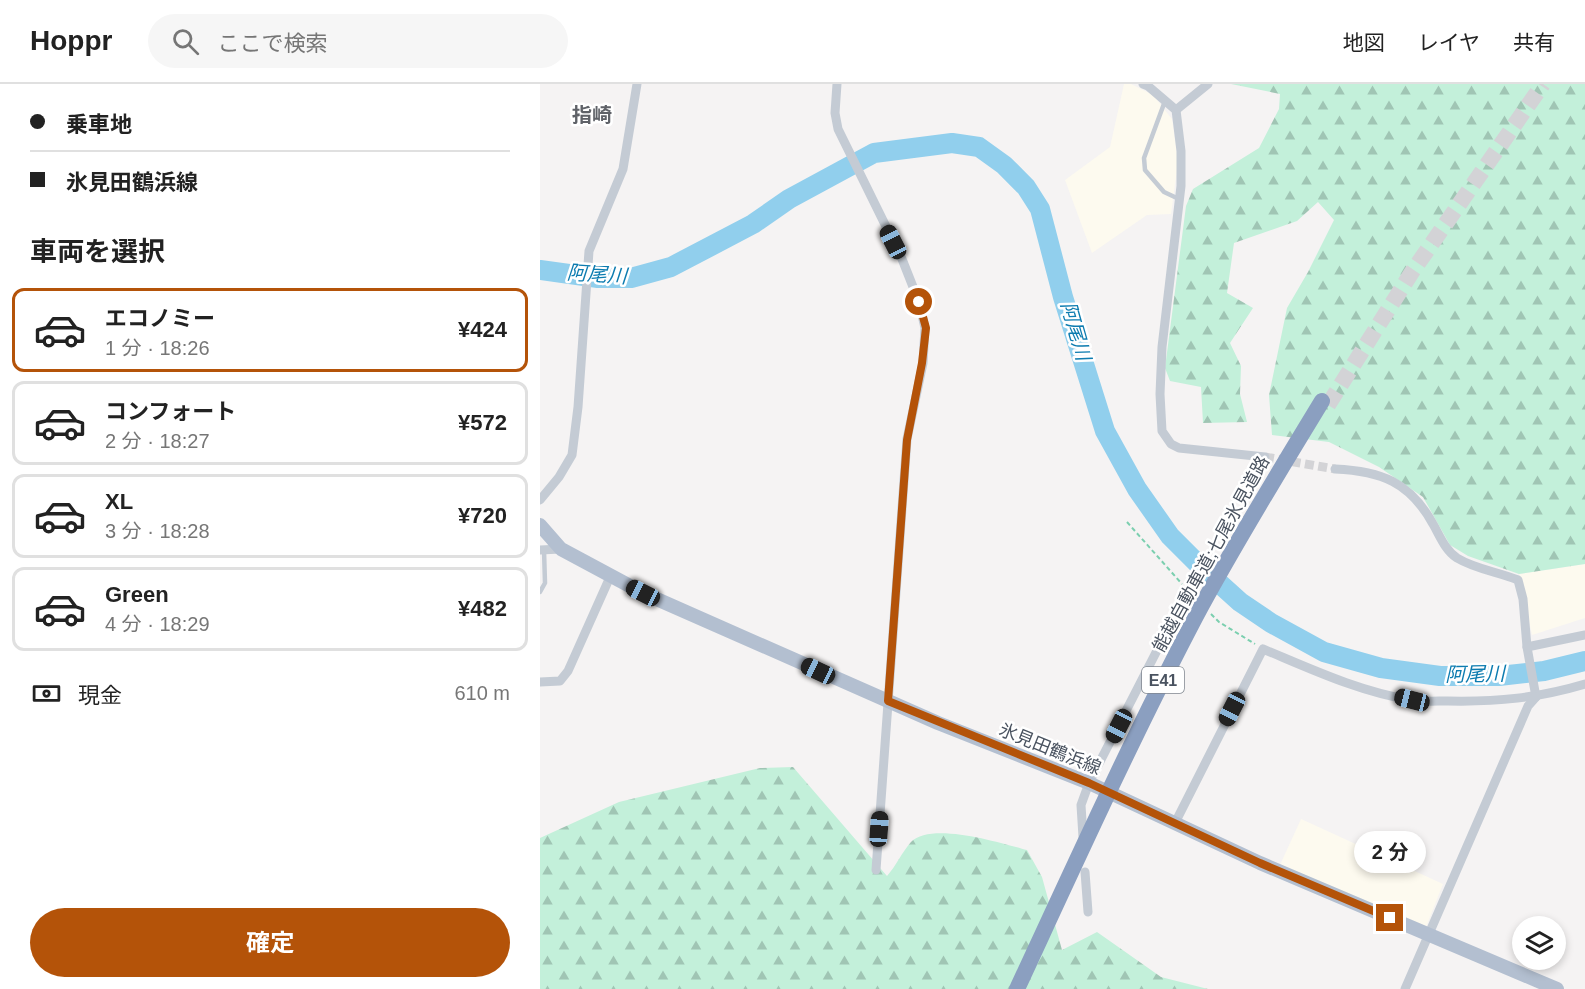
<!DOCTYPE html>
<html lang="ja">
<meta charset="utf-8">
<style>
:root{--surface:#fff;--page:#f6f6f6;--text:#222;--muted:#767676;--line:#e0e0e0;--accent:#b45309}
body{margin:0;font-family:Helvetica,"Noto Sans JP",sans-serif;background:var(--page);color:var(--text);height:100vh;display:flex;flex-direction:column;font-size:22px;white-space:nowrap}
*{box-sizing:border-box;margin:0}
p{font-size:20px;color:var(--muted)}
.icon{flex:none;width:33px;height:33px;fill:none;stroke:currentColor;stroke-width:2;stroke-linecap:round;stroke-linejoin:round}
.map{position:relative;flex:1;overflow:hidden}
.drawer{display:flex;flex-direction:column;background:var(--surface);width:540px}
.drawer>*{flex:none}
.hud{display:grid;align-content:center;height:132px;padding:0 30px;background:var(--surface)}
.tools{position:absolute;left:972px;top:832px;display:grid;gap:12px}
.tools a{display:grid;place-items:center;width:54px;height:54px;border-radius:50%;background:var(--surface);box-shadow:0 3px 9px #0003;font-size:30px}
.end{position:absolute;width:27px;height:27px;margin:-14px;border:8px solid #b45309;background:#fff;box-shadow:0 0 0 3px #fff}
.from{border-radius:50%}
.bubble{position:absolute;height:42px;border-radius:21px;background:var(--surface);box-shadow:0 3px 9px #0003;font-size:20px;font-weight:700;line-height:42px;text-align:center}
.car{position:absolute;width:18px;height:36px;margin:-18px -9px;border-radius:8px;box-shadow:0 0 4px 2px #0007;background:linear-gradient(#222 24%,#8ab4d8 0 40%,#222 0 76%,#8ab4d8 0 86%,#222 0)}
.hud b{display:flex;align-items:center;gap:21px;height:57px;font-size:22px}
.hud b+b{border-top:2px solid var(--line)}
.hud i{width:15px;height:15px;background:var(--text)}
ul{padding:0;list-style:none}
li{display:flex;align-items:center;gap:18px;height:84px;margin:0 12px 9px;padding:0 18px;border:3px solid var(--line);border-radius:12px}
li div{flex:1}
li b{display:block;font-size:22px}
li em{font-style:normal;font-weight:700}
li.selected{border-color:var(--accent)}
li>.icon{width:54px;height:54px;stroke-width:1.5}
h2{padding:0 30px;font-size:27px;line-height:72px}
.pay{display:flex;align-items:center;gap:15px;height:66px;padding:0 30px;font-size:22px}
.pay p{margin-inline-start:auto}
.action{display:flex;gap:12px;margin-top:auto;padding:12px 30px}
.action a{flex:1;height:69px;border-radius:36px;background:var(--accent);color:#fff;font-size:24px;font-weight:700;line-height:69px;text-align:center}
header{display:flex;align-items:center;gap:36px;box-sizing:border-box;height:84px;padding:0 30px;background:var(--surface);border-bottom:2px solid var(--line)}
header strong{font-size:28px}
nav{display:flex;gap:33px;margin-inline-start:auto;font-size:21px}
.search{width:420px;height:54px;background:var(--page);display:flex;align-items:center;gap:15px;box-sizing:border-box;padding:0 21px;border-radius:33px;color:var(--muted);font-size:22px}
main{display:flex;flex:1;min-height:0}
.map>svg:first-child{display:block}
</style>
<header>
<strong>Hoppr</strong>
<div class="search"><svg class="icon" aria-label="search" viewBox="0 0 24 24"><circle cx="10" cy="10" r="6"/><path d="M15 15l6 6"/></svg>ここで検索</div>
<nav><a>地図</a><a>レイヤ</a><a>共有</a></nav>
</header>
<main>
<section class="drawer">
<div class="hud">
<b><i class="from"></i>乗車地</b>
<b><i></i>氷見田鶴浜線</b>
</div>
<h2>車両を選択</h2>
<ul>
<li class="selected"><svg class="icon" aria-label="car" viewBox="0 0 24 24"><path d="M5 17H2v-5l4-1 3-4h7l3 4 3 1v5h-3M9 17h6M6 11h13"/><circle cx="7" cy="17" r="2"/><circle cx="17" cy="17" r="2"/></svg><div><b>エコノミー</b><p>1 分 · 18:26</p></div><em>¥424</em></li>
<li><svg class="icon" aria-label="car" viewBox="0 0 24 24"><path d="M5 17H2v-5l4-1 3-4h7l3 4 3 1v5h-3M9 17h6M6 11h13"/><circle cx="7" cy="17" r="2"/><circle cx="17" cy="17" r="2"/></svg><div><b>コンフォート</b><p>2 分 · 18:27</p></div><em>¥572</em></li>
<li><svg class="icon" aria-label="car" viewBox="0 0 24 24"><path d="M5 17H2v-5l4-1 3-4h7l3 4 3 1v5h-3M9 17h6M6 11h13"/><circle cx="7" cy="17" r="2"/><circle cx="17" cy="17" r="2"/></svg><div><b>XL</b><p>3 分 · 18:28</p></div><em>¥720</em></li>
<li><svg class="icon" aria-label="car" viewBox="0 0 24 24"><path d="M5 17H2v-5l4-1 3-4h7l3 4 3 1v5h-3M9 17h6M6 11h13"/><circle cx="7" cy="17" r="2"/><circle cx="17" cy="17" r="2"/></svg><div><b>Green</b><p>4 分 · 18:29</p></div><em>¥482</em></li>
</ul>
<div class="pay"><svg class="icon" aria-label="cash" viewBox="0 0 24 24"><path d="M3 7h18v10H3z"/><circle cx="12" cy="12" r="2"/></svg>現金<p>610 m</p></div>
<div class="action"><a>確定</a></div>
</section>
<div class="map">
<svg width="1045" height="905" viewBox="0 0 1045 905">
<defs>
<pattern id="forest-firs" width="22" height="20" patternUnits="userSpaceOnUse" patternTransform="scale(1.5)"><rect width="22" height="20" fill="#c3f0da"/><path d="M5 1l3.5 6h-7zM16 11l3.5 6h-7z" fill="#a0c5b4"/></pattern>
</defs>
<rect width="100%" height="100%" fill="#f5f3f3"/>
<g fill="#fdfaef">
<polygon points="584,0 591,0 613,11 632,35 638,78 631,130 607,131 552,169 525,96 570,63"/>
<polygon points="1045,480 1045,534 992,551 979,490"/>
<polygon points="761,735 903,800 886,843 740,781"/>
</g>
<g fill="url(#forest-firs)">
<polygon points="691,0 1045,0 1045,480 979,490 928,472 910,461 883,413 839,383 789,358 732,351 729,311 747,224 768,188 794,136 778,118 757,137 694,159 687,209 713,224 690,259 701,282 700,310 707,338 663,339 661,303 630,297 625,284 646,122 653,105 719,64 739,25 740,10"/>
<path d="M253,683l94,109c9,-10 15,-24 24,-34 20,-21 90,1 116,8l15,27 20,73 35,-18 64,45 47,12h-668v-151l79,-36 141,-34z"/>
</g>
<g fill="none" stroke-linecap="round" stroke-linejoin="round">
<polyline stroke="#91cfed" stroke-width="20" points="0,186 58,194 91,194 131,183 213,140 249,115 334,69 412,59 439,63 464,81 486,103 500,125 523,213 565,347 597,405 630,452 659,481 700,518 731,539 784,568 841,584 900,592 959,592 1004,587 1045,577"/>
<polyline stroke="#d3d3d6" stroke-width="9" stroke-dasharray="9 4.5" stroke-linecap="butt" points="725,373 795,385"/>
<polyline stroke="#d3d3d6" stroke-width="16" stroke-dasharray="16 8" stroke-linecap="butt" points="788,321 872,188 1003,0"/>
<g stroke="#7bcfaf" stroke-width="2" stroke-dasharray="4.5 3" stroke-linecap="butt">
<polyline points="587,438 642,500"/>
<polyline points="671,530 679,538 715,560"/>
</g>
<g stroke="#c4cbd4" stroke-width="4.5">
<polyline points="625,17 604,74 605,86 624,108 639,115"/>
<polyline points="0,508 5,499 4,466"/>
</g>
<g stroke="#c4cbd4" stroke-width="9">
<polyline points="297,0 295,29 298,45 362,175 379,218 385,244 383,279 367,355 336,786"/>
<polyline points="603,0 608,2 636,26 641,67 641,102 622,263 620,310 622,347 631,360 639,364 725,373"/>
<polyline points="636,26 668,0"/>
<path d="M795,385c46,2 75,13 98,55 7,12 12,26 24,34 18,11 41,14 61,22l5,19 4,48 9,50"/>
<polyline points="0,416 19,393 32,371 38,323 49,167 83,85 97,0"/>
<polyline points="0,466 21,465"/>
<polyline points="987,563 1045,551"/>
<polyline points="0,598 20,597 28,587 70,493"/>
<path d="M635,739l88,-174c48,20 97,43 148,51 12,2 25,1 37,1 49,1 90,-3 137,-17"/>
<polyline points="543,753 541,721 549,699 648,506"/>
<polyline points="545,788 548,828"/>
<polyline points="865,905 988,622 996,613"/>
</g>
<polyline stroke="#b3bfd0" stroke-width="14" points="0,441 21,465 103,509 398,639 549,699 720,779 1017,905"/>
<path stroke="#8b9fc0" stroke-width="16" d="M477,905c58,-125 115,-251 179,-373 39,-73 83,-144 126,-215"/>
</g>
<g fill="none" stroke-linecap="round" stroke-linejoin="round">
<polyline stroke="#b45309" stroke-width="8" points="379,218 386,244 382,279 367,356 348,617 549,699 720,779 850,834"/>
</g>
<g text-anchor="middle" stroke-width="5" stroke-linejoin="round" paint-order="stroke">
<rect fill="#fff" stroke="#808790" stroke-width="1.5" x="602" y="583" width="42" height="26" rx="4.5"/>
<g font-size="16" font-weight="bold" fill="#4a5360">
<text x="623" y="602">E41</text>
</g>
<g font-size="18" fill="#4a5360" stroke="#fff">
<text transform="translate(671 470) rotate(-61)" y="6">能越自動車道;七尾氷見道路</text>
<text transform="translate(510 665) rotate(22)" y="6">氷見田鶴浜線</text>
</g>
<g font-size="20" font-weight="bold" fill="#5f6268" stroke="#fff">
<text x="52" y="38">指崎</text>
</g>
<g font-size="20" font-style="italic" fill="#0d7cb0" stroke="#fff">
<text transform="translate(57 190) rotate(4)" y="7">阿尾川</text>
<text transform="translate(536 247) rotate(74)" y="7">阿尾川</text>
<text transform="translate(935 590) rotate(-1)" y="7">阿尾川</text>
</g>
</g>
</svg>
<div class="tools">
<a><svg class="icon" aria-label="layers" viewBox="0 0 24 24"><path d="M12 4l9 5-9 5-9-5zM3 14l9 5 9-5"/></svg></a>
</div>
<i class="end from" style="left:379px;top:218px"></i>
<i class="end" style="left:850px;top:834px"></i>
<div class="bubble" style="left:814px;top:747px;width:72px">2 分</div>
<i class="car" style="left:353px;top:158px;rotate:333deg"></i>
<i class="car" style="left:103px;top:509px;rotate:297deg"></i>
<i class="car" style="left:278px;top:587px;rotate:295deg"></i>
<i class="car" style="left:872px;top:616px;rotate:284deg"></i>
<i class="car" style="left:692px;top:625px;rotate:207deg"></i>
<i class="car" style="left:579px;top:642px;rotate:207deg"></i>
<i class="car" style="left:339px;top:745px;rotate:4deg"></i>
</div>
</main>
